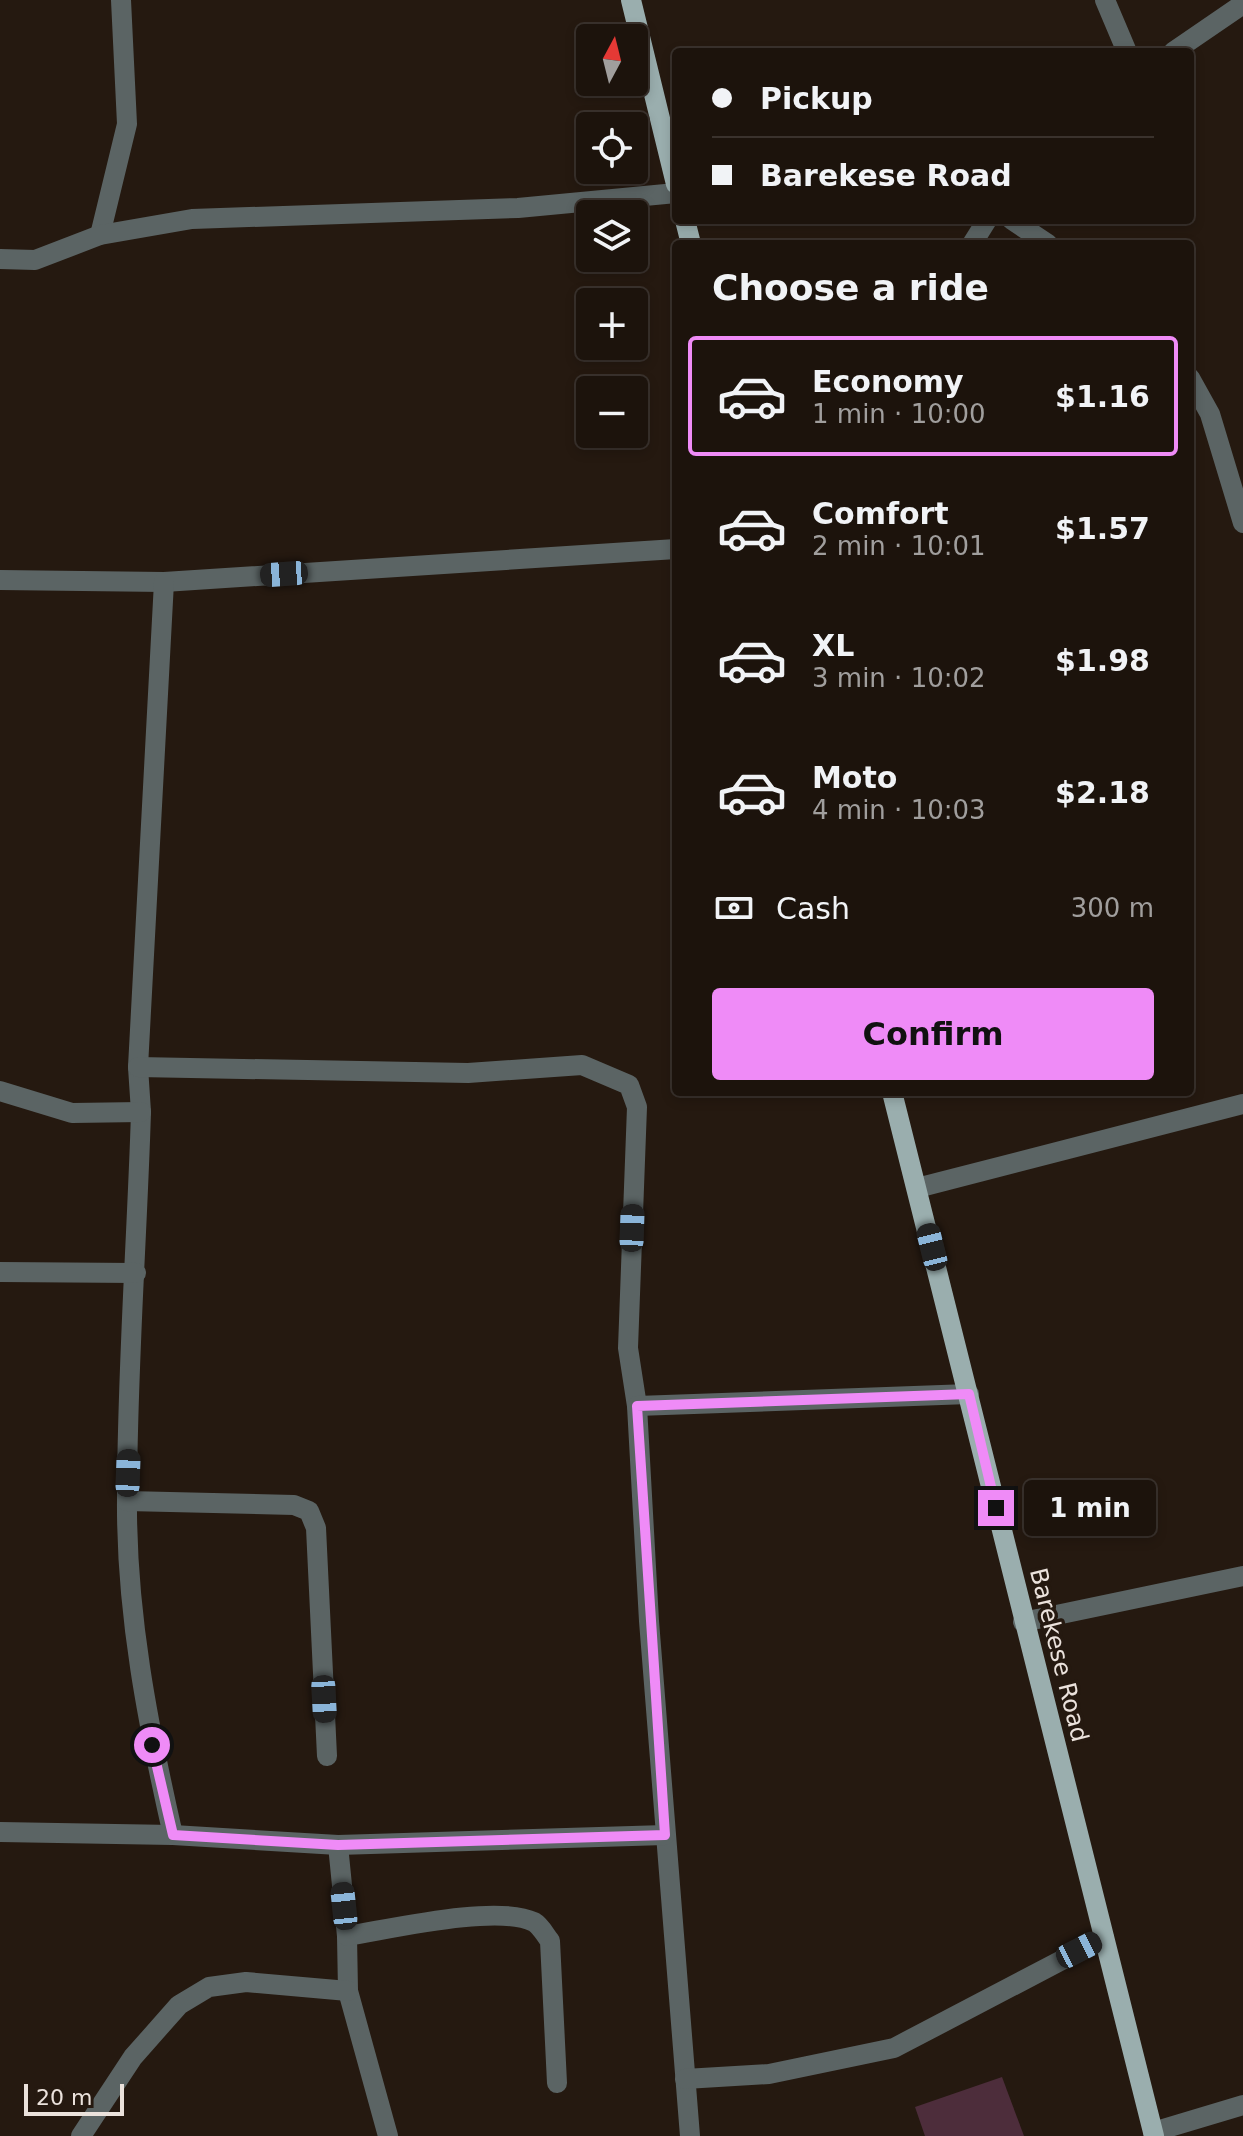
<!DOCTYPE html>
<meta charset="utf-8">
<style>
:root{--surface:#1c130c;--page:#29201a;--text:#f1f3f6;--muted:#a09e9d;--line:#3a322d;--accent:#ef8bf7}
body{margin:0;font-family:"DejaVu Sans",sans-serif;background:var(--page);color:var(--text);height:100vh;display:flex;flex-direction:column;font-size:30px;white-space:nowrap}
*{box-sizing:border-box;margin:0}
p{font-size:26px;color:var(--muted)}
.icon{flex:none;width:44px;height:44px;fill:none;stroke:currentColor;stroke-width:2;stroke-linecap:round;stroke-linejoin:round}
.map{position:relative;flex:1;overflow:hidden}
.details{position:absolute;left:672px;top:240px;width:522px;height:856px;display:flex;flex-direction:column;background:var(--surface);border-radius:8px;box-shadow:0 4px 12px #0003,0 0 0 2px var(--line)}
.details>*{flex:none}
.banner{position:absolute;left:672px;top:48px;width:522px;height:176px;border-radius:8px;box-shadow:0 4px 12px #0003,0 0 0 2px var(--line);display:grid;align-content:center;height:176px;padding:0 40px;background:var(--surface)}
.needle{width:52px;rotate:7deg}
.tools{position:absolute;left:576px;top:24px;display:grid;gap:16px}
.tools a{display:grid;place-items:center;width:72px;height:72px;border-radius:8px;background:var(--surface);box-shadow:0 4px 12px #0003,0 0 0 2px var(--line);font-size:40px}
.scale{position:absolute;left:24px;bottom:20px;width:100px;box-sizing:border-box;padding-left:8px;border:4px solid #ebe2dc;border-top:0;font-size:22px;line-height:28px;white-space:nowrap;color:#ebe2dc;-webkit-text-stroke:6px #251910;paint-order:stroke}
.end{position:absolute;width:36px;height:36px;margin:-18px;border:10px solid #ef8bf7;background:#111;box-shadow:0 0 0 4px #111}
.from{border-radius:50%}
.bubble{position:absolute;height:56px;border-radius:8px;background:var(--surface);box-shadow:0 4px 12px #0003,0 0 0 2px var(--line);font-size:26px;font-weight:600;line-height:56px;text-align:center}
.car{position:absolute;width:24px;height:48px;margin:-24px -12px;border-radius:10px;box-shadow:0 0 6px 2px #0007;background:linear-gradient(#222 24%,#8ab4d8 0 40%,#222 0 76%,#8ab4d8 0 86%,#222 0)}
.banner b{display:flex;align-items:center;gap:28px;height:76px;font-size:30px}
.banner b+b{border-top:2px solid var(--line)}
.banner i{width:20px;height:20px;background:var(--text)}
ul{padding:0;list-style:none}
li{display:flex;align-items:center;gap:24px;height:120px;margin:0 16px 12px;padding:0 24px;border:4px solid transparent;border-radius:8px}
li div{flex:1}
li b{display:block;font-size:30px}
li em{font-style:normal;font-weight:600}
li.current{border-color:var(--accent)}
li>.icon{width:72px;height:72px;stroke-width:1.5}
h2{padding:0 40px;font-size:36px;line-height:96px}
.pay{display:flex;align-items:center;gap:20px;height:88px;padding:0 40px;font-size:30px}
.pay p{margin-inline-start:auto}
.button{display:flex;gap:16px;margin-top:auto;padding:16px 40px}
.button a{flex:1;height:92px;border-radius:8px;background:var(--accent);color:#111;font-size:32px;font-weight:600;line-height:92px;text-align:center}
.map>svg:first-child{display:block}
</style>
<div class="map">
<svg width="1243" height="2136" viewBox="0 0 1243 2136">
<rect width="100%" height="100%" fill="#251910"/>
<polygon fill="#4d2d3b" points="1002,2077 1024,2136 925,2136 915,2107"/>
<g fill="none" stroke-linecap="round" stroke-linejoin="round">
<g stroke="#5b6464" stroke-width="20">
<polyline points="1105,0 1127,52"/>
<polyline points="1173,52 1243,4"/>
<polyline points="1012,220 1048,244"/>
<polyline points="100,235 127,124 121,0"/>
<polyline points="972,244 987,220"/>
<polyline points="0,259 35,260 100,235 192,219 518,208 676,193"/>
<polyline points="1190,378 1210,414 1243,523"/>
<polyline points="0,580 164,582 676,549"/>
<path d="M164,582l-26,485 3,45c-4,129 -14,258 -14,387 -1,114 21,226 46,336"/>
<polyline points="138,1067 468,1073 582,1065 629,1085 637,1107 628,1348 637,1406 649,1621 690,2136"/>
<polyline points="0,1091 72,1113 141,1112"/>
<polyline points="917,1188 1243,1104"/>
<polyline points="0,1272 136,1273"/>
<polyline points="637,1406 969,1394"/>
<polyline points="127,1501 294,1505 309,1511 316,1528 327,1756"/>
<polyline points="1023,1622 1243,1576"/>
<polyline points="0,1832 173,1835 338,1845 665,1835"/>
<polyline points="338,1845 347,1936 348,1991 388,2136"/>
<path d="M347,1936c44,-7 150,-32 187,-14 7,4 11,13 16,19l7,142"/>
<polyline points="685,2079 769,2074 894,2048 1104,1938"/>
<polyline points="1153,2132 1243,2105"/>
<polyline points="81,2136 133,2057 179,2005 209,1987 246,1982 348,1991"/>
</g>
<g stroke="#9aaeae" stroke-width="20">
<polyline points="631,0 676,184"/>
<polyline points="685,220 691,244"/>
<polyline points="892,1092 1154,2136"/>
</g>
</g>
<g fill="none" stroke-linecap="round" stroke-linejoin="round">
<polyline stroke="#ef8bf7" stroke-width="10" points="152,1745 173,1835 338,1845 665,1835 637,1406 969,1394 996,1508"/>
</g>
<g text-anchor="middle" stroke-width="7" stroke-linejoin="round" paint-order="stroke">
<g font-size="24" fill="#ebe2dc" stroke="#251910">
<text transform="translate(1059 1655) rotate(76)" y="8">Barekese Road</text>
</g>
</g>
</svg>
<div class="tools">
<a><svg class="needle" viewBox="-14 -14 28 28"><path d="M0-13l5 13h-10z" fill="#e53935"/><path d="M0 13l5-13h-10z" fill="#a09e9d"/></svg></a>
<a><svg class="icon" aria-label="locate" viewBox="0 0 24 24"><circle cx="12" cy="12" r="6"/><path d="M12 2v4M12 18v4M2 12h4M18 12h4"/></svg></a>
<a><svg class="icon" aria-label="layers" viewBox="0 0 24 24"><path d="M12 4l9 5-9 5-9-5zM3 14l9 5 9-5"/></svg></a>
<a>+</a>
<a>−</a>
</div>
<div class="scale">20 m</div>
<i class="end from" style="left:152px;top:1745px"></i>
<i class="end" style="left:996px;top:1508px"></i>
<div class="bubble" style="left:1024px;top:1480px;width:132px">1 min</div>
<i class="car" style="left:284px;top:574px;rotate:266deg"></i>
<i class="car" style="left:632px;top:1228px;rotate:2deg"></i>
<i class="car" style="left:932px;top:1247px;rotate:346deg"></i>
<i class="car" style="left:128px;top:1473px;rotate:2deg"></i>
<i class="car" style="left:324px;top:1699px;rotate:177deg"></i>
<i class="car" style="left:344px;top:1906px;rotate:354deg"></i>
<i class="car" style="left:1079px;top:1950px;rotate:63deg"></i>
<div class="banner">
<b><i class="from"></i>Pickup</b>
<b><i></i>Barekese Road</b>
</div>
<section class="details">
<h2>Choose a ride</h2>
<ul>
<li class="current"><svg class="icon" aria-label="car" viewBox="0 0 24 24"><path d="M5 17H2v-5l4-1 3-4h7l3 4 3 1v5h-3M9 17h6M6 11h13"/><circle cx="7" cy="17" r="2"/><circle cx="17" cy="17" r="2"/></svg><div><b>Economy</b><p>1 min · 10:00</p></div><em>$1.16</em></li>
<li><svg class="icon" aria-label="car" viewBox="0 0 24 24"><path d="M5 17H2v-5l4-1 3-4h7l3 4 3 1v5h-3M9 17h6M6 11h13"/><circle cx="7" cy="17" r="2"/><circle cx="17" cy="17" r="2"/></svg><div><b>Comfort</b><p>2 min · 10:01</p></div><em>$1.57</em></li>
<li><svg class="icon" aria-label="car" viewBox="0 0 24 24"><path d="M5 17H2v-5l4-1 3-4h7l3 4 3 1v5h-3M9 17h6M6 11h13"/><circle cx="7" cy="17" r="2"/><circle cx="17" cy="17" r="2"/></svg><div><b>XL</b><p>3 min · 10:02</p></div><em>$1.98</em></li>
<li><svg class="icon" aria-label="car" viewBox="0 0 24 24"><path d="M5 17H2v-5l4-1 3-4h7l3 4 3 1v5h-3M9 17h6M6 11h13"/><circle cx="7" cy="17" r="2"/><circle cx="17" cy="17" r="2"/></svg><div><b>Moto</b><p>4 min · 10:03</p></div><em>$2.18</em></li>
</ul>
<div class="pay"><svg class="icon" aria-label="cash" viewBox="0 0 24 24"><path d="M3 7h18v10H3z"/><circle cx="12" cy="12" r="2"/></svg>Cash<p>300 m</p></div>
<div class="button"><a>Confirm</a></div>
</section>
</div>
